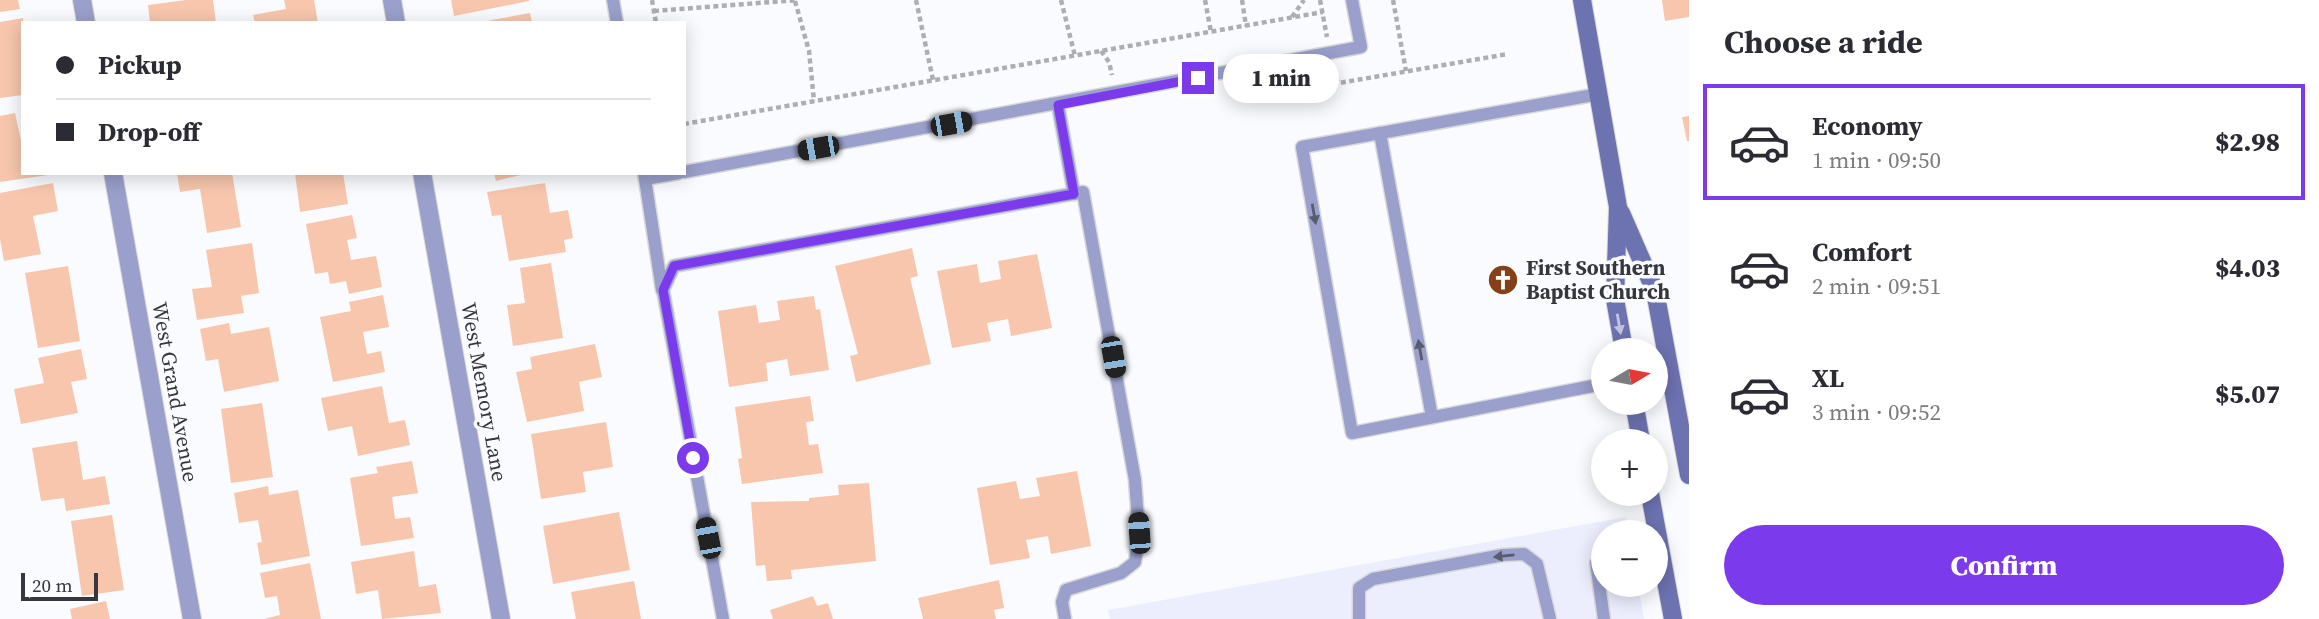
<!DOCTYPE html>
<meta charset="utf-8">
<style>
:root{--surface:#fff;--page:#f2f2f3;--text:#2b2b33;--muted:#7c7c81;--line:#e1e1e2;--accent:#7c3aed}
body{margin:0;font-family:"Source Serif 4",serif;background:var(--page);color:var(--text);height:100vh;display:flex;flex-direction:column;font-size:26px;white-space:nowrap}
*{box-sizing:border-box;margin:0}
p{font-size:23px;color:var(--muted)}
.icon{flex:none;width:38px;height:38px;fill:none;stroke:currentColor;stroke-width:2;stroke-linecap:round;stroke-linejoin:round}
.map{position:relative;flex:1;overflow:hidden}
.sheet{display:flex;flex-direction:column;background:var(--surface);width:630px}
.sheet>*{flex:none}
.guide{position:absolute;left:21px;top:21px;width:665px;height:154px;border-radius:0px;box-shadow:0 4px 18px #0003;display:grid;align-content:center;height:154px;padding:0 35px;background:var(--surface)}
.needle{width:46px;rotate:80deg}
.tools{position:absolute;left:1591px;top:338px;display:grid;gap:14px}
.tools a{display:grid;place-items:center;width:77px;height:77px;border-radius:50%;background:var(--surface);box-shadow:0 4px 18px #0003;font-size:35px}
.scale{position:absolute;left:21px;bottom:18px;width:77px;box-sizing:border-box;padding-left:7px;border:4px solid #36373e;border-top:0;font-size:19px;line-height:24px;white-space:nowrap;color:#36373e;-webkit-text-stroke:5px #fafbfe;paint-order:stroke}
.end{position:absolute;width:32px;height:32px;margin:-16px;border:9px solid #7c3aed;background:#fff;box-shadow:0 0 0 4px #fff}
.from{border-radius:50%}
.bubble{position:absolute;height:49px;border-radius:24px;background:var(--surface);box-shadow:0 4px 18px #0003;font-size:23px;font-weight:800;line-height:49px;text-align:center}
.car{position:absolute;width:21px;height:42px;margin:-21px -10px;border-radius:9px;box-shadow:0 0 5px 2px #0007;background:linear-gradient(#222 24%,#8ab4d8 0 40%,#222 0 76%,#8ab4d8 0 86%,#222 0)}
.guide b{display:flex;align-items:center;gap:24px;height:66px;font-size:26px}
.guide b+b{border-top:2px solid var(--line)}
.guide i{width:18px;height:18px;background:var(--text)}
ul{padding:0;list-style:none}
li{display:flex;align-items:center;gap:21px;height:116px;margin:0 14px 10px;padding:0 21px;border:4px solid transparent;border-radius:0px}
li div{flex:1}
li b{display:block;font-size:26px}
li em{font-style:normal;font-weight:800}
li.on{border-color:var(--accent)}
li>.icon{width:63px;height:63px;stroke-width:1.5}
h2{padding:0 35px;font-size:32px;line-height:84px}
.cta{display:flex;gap:14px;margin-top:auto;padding:14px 35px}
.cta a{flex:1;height:80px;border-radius:42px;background:var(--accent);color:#fff;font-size:28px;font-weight:800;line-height:80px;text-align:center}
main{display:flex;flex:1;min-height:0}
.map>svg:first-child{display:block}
</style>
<main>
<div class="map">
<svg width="1689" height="619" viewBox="0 0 1689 619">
<rect width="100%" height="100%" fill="#fafbfe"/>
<polygon fill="#eceefe" points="1626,517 1628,532 1603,532 1603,584 1638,585 1644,619 1110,619 1108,610"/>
<g fill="#f7c6ad">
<polygon points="0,0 18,0 20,9 0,12"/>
<polygon points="186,0 213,0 216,23 150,23 148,5"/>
<polygon points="284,0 314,0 318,23 255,23 253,15 286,9"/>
<polygon points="451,0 529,0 529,1 454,16"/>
<polygon points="1662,0 1689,0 1689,17 1665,21"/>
<polygon points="530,13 532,23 488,23 487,21"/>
<polygon points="23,18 23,95 0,98 0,22"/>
<polygon points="15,113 23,150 23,173 48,175 0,182 0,116"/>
<polygon points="1689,116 1689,141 1687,141 1682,117"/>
<polygon points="177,173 232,173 241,227 207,233 200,189 180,192"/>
<polygon points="295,173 343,173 348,204 300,212"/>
<polygon points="494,173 525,173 525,174 496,181"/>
<polygon points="53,183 58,211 33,216 41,254 4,261 0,239 0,193"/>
<polygon points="545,183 550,213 568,210 573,238 564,240 566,252 509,261 501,215 492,216 487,192"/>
<polygon points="352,215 357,238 347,240 351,260 376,256 382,287 349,294 346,281 330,284 328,272 315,274 306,224"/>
<polygon points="252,243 259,293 241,296 244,313 197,320 192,289 212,287 206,250"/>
<polygon points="912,248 918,276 910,278 931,364 856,382 850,356 858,354 835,266"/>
<polygon points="1037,254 1052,328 1011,336 1008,319 987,323 991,341 952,348 937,271 977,264 980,283 1001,279 998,261"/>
<polygon points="551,263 563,338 513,346 507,305 525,303 520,268"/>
<polygon points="68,266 80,341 38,348 25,273"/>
<polygon points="383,295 389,327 363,332 367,354 381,351 385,372 333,382 320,317 351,311 349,302"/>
<polygon points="814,296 816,310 820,309 829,370 790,376 787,359 766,363 768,381 729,387 718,311 756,305 759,323 780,320 777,301"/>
<polygon points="229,323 231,334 269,327 279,381 224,392 218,359 206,361 200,329"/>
<polygon points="595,344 602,377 579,382 584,411 527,422 516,372 532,369 530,357"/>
<polygon points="81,349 87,379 71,382 78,413 21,424 14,389 44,383 38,358"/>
<polygon points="382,386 389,423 405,420 410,445 358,456 352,426 328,431 321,398"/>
<polygon points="810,396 814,421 806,422 809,445 818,444 823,473 742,484 738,459 742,458 735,407"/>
<polygon points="262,403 273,477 231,483 221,409"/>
<polygon points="606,422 613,467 583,472 586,492 541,499 531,434"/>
<polygon points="77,441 83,480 105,476 110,504 66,511 64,498 41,501 32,448"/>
<polygon points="412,461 418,493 392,497 395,519 410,517 414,538 361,546 350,478 378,473 376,467"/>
<polygon points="1077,471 1091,546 1051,554 1048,536 1026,540 1030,558 990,565 977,488 1016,481 1020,499 1040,496 1036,478"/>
<polygon points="869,483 876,561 791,570 792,579 767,581 765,565 756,566 751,502 809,501 809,498 839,495 838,485"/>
<polygon points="268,486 269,495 298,490 310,556 261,565 257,543 262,542 258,520 239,523 234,493"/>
<polygon points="619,512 630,570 553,584 543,526"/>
<polygon points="112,515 124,590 82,596 71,521"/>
<polygon points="414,551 419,587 436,584 441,613 382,619 378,590 356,594 351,562"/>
<polygon points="310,563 321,619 264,619 280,615 277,596 265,598 260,573"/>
<polygon points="999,580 1004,608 994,610 996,619 923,619 918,598"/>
<polygon points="634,581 641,619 576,619 571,592"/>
<polygon points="813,596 817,606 828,603 833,619 773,619 770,610"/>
<polygon points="106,601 110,619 72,619 70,609"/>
</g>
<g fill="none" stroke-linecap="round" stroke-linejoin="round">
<g stroke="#d7d8db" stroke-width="15">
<g id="service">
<polyline points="613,0 617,23"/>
<polyline points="1599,94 1302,147 1352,433 1603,384"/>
<polyline points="1058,105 1074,194"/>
<polyline points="1380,133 1432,417"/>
<polyline points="684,172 1361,47 1352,0"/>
<polyline points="644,173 645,179 679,173"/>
<polyline points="645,179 662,290"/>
<polyline points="1603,556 1596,563 1604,619"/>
<polyline points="723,619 663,290 674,266 1083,192 1135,480 1139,533 1135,562 1121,573 1066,590 1062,602 1065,619"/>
<polyline points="1359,619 1359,588 1373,579 1503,555 1524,554 1537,564 1550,619"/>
</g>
</g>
<g stroke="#d7d8db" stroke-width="20">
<g id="minor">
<polyline points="82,0 86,23"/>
<polyline points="392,0 396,23"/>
<polyline points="113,173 192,619"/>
<polyline points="422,173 501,619"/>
</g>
</g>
<g stroke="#d7d8db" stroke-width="20">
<g id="secondary">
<polyline points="1582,0 1618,207 1615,299 1624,350"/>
<polyline points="1621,213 1655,291 1689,475"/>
<polyline points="1634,402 1641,441"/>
<polyline points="1650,494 1673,619"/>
</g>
</g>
<g stroke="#adaeb3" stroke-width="4.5" stroke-dasharray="5 3.5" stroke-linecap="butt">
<polyline points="652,0 656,23"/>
<polyline points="916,0 933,80"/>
<polyline points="1061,0 1075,56"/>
<polyline points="1205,0 1211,32"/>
<polyline points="1242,0 1246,26"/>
<polyline points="1320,0 1327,37"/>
<polyline points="1393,0 1406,71"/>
<polyline points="795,1 809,51 814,101"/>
<polyline points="654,11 798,0"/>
<polyline points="1292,17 1304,0"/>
<polyline points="1101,51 1109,62 1112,75"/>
<polyline points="1332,70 1334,77 1339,83 1508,54"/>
<polyline points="684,124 1323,12"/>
</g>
<use href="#service" stroke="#9a9fcb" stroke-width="12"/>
<use href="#minor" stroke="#9a9fcb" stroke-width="18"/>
<use href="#secondary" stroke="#6d72b1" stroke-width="18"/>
</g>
<defs><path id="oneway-solid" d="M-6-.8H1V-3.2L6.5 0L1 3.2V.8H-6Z" transform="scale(1.75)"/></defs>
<g fill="#595b6f">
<use href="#oneway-solid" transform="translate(1314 214) rotate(80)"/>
<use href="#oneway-solid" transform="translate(1420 350) rotate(-100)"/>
<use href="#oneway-solid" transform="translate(1504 556) rotate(174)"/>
</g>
<use fill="#c2c4df" href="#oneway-solid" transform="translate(1619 324) rotate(80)"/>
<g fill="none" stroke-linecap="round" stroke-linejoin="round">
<polyline stroke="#7c3aed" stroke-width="9" points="693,458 663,290 674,266 1074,194 1058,105 1198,78"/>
</g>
<defs>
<g id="church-disc" transform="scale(1.575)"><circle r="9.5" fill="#854017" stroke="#fafbfe"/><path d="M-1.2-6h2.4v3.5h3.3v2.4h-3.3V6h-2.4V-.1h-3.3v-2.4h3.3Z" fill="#fff"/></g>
</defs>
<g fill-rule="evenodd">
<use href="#church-disc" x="1503" y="280"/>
</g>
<g text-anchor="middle" stroke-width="7" stroke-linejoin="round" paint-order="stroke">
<g font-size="21" font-weight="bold" fill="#36373e" stroke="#fafbfe" text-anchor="start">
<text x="1526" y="275">First Southern<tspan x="1526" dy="24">Baptist Church</tspan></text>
</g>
<g font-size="21" fill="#36373e" stroke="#fafbfe">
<text transform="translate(175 392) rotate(80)" y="7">West Grand Avenue</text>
<text transform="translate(484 392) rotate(80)" y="7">West Memory Lane</text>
</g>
</g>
</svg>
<div class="tools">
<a><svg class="needle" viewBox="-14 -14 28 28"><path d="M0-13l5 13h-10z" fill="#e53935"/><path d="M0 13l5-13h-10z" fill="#7c7c81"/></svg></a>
<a>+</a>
<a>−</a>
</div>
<div class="scale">20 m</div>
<i class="end from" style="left:693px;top:458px"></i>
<i class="end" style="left:1198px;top:78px"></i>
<div class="bubble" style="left:1223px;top:54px;width:116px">1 min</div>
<i class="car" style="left:951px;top:124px;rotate:80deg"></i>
<i class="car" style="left:818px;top:148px;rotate:260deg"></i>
<i class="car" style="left:1113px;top:357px;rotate:170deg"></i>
<i class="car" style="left:1139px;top:533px;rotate:356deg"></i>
<i class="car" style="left:708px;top:538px;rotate:349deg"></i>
<div class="guide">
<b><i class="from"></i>Pickup</b>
<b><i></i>Drop-off</b>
</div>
</div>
<section class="sheet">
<h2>Choose a ride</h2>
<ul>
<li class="on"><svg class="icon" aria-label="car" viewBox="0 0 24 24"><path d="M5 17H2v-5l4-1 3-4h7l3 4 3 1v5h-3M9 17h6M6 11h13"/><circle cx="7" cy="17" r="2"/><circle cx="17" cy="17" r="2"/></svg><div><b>Economy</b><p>1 min · 09:50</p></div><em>$2.98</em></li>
<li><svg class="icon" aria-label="car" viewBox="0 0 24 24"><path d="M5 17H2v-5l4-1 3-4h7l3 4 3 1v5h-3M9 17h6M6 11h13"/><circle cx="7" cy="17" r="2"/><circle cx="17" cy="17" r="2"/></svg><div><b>Comfort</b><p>2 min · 09:51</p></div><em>$4.03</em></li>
<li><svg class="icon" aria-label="car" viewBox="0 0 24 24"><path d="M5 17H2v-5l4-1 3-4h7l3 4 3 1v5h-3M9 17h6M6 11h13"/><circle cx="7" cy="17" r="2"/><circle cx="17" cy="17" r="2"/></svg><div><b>XL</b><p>3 min · 09:52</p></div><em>$5.07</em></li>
</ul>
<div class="cta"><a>Confirm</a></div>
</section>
</main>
